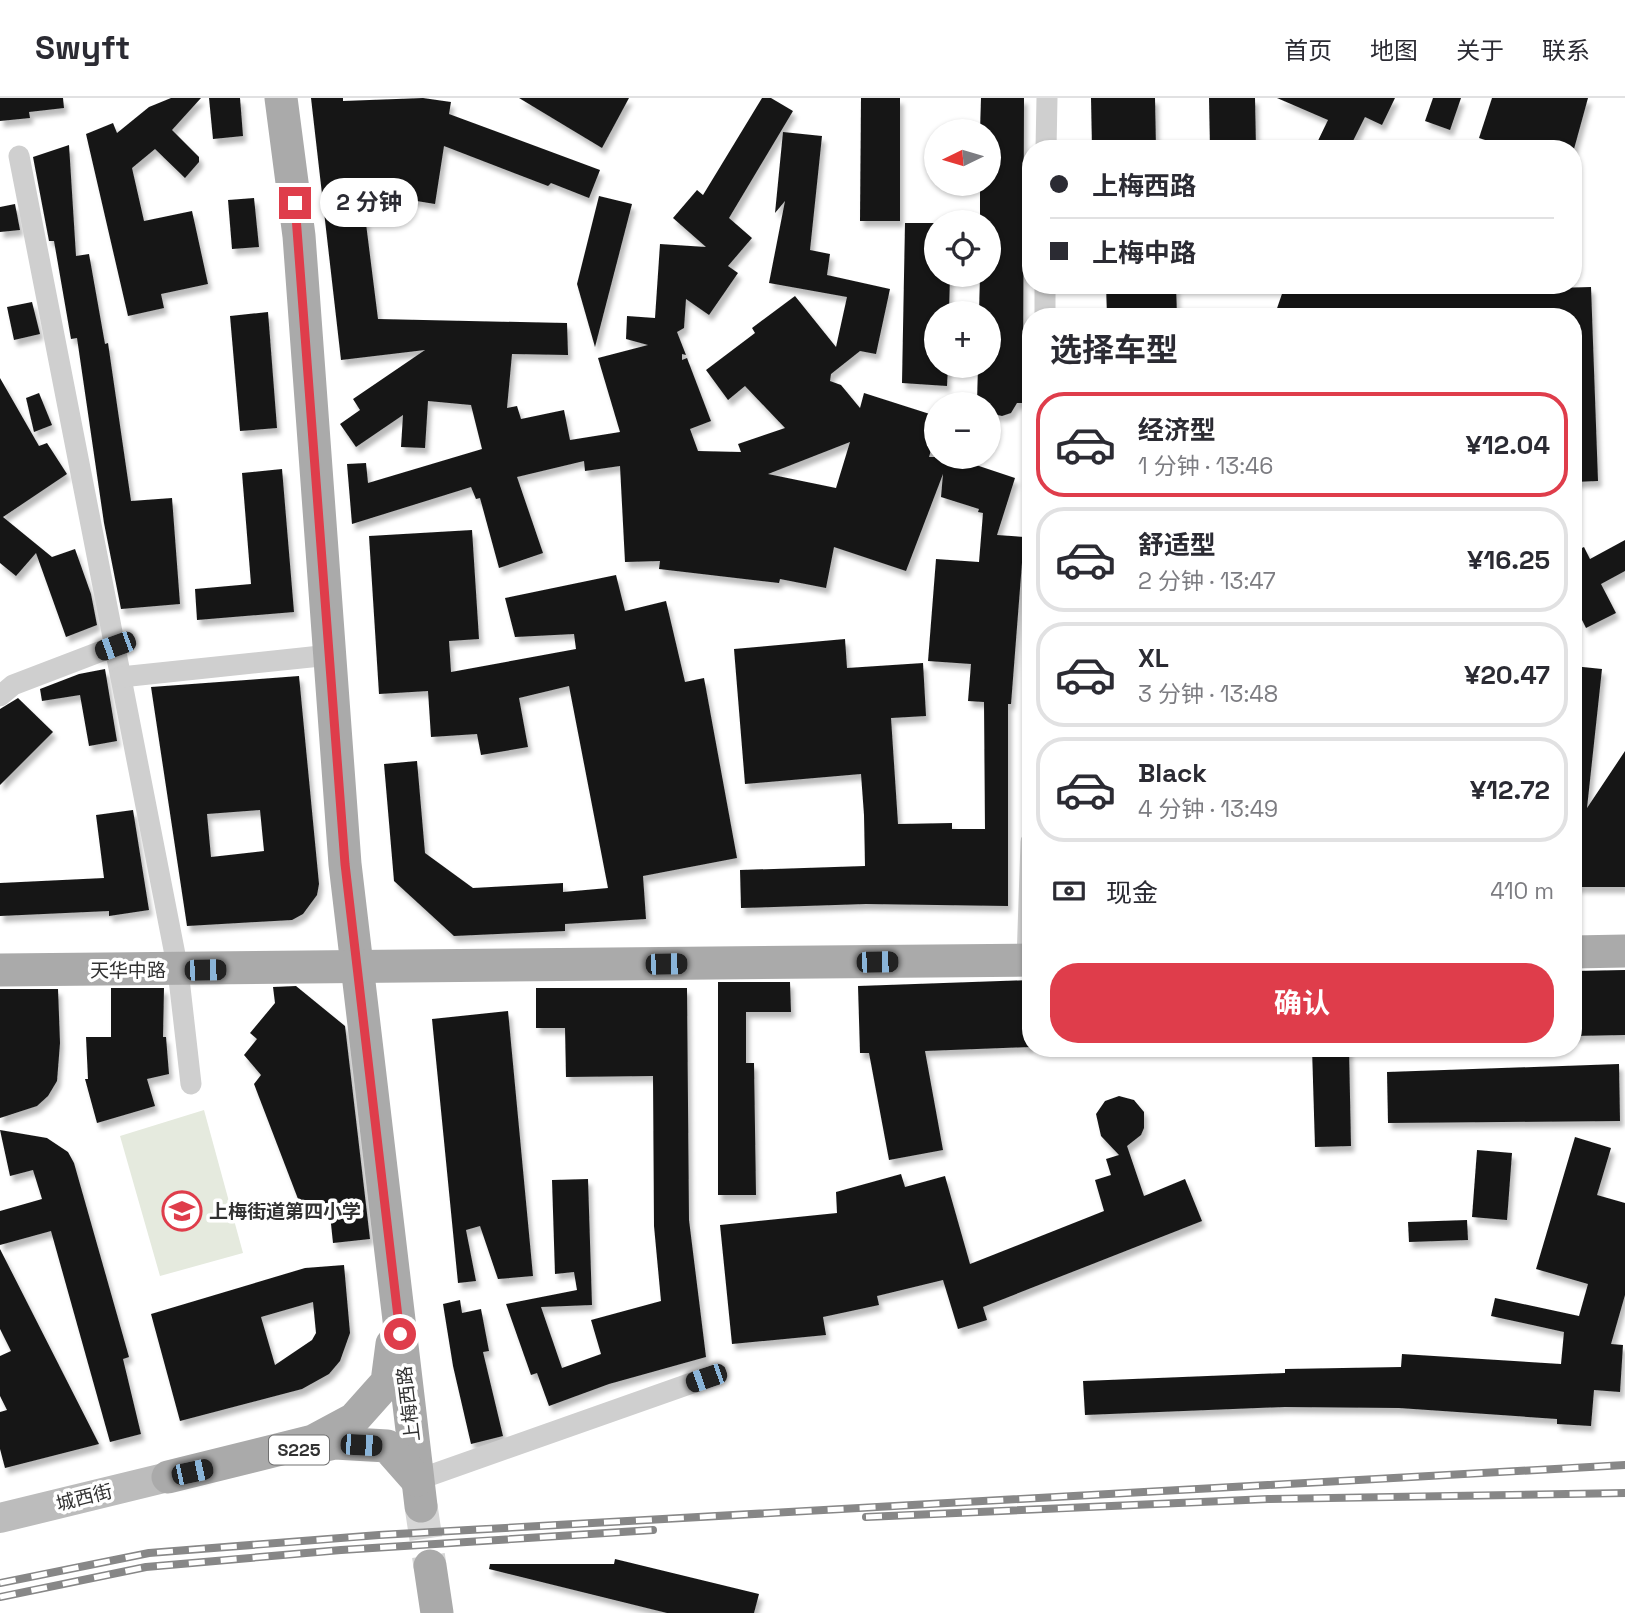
<!DOCTYPE html>
<html lang="zh">
<meta charset="utf-8">
<style>
:root{--surface:#fff;--page:#f7f7f7;--text:#2b2b33;--muted:#7c7c81;--line:#e1e1e2;--accent:#df3d4b}
body{margin:0;font-family:"Space Grotesk","Noto Sans SC",sans-serif;background:var(--page);color:var(--text);height:100vh;display:flex;flex-direction:column;font-size:26px;white-space:nowrap}
*{box-sizing:border-box;margin:0}
p{font-size:23px;color:var(--muted)}
.icon{flex:none;width:38px;height:38px;fill:none;stroke:currentColor;stroke-width:2;stroke-linecap:round;stroke-linejoin:round}
.map{position:relative;flex:1;overflow:hidden}
.drawer{position:absolute;left:1022px;top:210px;width:560px;height:749px;display:flex;flex-direction:column;background:var(--surface);border-radius:28px;box-shadow:0 2px 5px #0004}
.drawer>*{flex:none}
.hud{position:absolute;left:1022px;top:42px;width:560px;height:154px;border-radius:28px;box-shadow:0 2px 5px #0004;display:grid;align-content:center;height:154px;padding:0 28px;background:var(--surface)}
.needle{width:46px;rotate:265deg}
.controls{position:absolute;left:924px;top:21px;display:grid;gap:14px}
.controls a{display:grid;place-items:center;width:77px;height:77px;border-radius:50%;background:var(--surface);box-shadow:0 2px 5px #0004;font-size:35px}
.end{position:absolute;width:32px;height:32px;margin:-16px;border:9px solid #df3d4b;background:#fff;box-shadow:0 0 0 4px #fff}
.from{border-radius:50%}
.bubble{position:absolute;height:49px;border-radius:24px;background:var(--surface);box-shadow:0 2px 5px #0004;font-size:23px;font-weight:700;line-height:49px;text-align:center}
.car{position:absolute;width:21px;height:42px;margin:-21px -10px;border-radius:9px;box-shadow:0 0 5px 2px #0007;background:linear-gradient(#222 24%,#8ab4d8 0 40%,#222 0 76%,#8ab4d8 0 86%,#222 0)}
.hud b{display:flex;align-items:center;gap:24px;height:66px;font-size:26px}
.hud b+b{border-top:2px solid var(--line)}
.hud i{width:18px;height:18px;background:var(--text)}
ul{padding:0;list-style:none}
li{display:flex;align-items:center;gap:21px;height:105px;margin:0 14px 10px;padding:0 14px;border:4px solid var(--line);border-radius:28px}
li div{flex:1}
li b{display:block;font-size:26px}
li em{font-style:normal;font-weight:700}
li.current{border-color:var(--accent)}
li>.icon{width:63px;height:63px;stroke-width:1.5}
h2{padding:0 28px;font-size:32px;line-height:84px}
.pay{display:flex;align-items:center;gap:18px;height:77px;padding:0 28px;font-size:26px}
.pay p{margin-inline-start:auto}
.button{display:flex;gap:14px;margin-top:auto;padding:14px 28px}
.button a{flex:1;height:80px;border-radius:28px;background:var(--accent);color:#fff;font-size:28px;font-weight:700;line-height:80px;text-align:center}
header{display:flex;align-items:center;gap:42px;box-sizing:border-box;height:98px;padding:0 35px;background:var(--surface);border-bottom:2px solid var(--line)}
header strong{font-size:33px}
nav{display:flex;gap:38px;margin-inline-start:auto;font-size:24px}
.map>svg:first-child{display:block}
</style>
<header>
<strong>Swyft</strong>
<nav><a>首页</a><a>地图</a><a>关于</a><a>联系</a></nav>
</header>
<div class="map">
<svg width="1625" height="1515" viewBox="0 0 1625 1515">
<defs>
<filter id="shadow"><feDropShadow dx="3.5" dy="6" stdDeviation="2" flood-color="#0004"/></filter>
</defs>
<rect width="100%" height="100%" fill="#fff"/>
<polygon fill="#e5eade" points="204,1012 243,1155 160,1178 120,1038"/>
<g fill="#191919" fill-rule="evenodd" filter="url(#shadow)">
<polygon points="0,0 63,0 64,10 29,14 30,20 0,23"/>
<polygon points="171,0 201,0 172,32 199,59 199,64 185,80 155,51 132,70 144,123 192,113 208,186 161,196 164,210 128,218 86,36 113,25 117,35 149,9"/>
<polygon points="209,0 240,0 243,38 213,41"/>
<path d="M311,0h32v3l80,-3 28,4 -2,12 151,56 -11,28 -38,-15 -3,3 -104,-40 -9,58 -73,-12 16,127 189,4 1,32 -56,-1 -5,54 10,-2 4,13 43,-9 6,30 50,-8 -22,-74 50,-13 -22,-6 1,-23 28,2 5,-74 46,3 -33,-29 24,-28 6,5 59,-97h9l22,13 -64,107 23,20 -24,28 10,7 -29,42 -23,-16 -2,29 -7,4 9,23 -4,-1v6l5,-2 24,63 -21,8 8,22 43,1 -3,-8 47,-16 -40,-42 -17,14 -22,-30 49,-37 -3,-5 43,-32 41,51 11,-50 -78,-14 16,-82 -10,12 8,-81 39,4 -12,114 20,4 -3,21 63,14 -14,65 -16,-3 -29,23 -1,7 11,4 19,23 4,-15 72,23v18l-7,23h46l-2,7 42,14 -18,57 27,2 -13,167h-3v202l-142,-2 -125,4 -1,-38 125,-4 -1,-51 -3,-41 -116,10 -11,-135 111,-10 2,29 76,-5 3,53 -35,2 7,106 54,-1v6h33l-1,-127 -16,-1 3,-37 -43,-3 8,-102 43,3 4,-49 -5,-1 1,-3 -38,-12 2,-23 -37,97 -72,-24 -8,41 -46,-9 -1,4 -120,-14 1,-8 -35,1 -5,-96 -35,5 -1,-10 -67,16 26,76 -44,15 -19,-70 -4,1 -5,-12 -119,37 -5,-60 19,-1 2,20 114,-34 -11,-44 -43,-4 -3,47 -24,-1 2,-32 -47,32 -16,-23 20,-14 -7,-11 72,-49 -84,10zM850,344l-14,46 -68,-14z"/>
<polygon points="519,0 629,0 602,50"/>
<polygon points="861,0 900,0 900,123 860,123"/>
<polygon points="981,0 1024,0 1023,305 1017,305 1011,315 1002,318 993,316 987,304 977,304 978,268 989,268 989,215 979,215 980,177 989,177 989,124 980,124 980,86 989,86 989,33 980,33"/>
<polygon points="1091,0 1155,0 1156,51 1092,51"/>
<polygon points="1209,0 1255,0 1256,51 1210,51"/>
<polygon points="1277,0 1395,0 1382,27 1365,19 1349,51 1314,51 1328,22"/>
<polygon points="1433,0 1461,0 1450,32 1425,23"/>
<polygon points="1492,0 1588,0 1574,51 1513,51 1479,40"/>
<polygon points="69,47 76,158 89,156 105,246 108,245 131,403 172,400 180,506 121,511 104,425 77,240 71,241 54,143 49,143 33,59"/>
<polygon points="599,98 632,106 595,249 577,186"/>
<polygon points="254,100 259,149 232,151 228,102"/>
<polygon points="15,106 20,132 0,134 0,109"/>
<polygon points="905,125 936,125 936,177 950,177 949,215 936,215 936,268 948,268 947,288 902,285"/>
<polygon points="1106,187 1176,187 1177,219 1107,219"/>
<polygon points="1285,187 1330,187 1346,193 1349,187 1518,187 1519,191 1591,189 1598,383 1573,384 1573,219 1405,219 1377,210 1374,219 1274,219"/>
<polygon points="32,204 40,236 14,242 7,209"/>
<polygon points="268,214 277,330 240,333 230,218"/>
<polygon points="0,280 39,348 47,345 67,376 3,419 52,459 75,451 91,496 97,527 66,539 36,455 16,478 0,465"/>
<polygon points="39,295 52,327 34,334 26,300"/>
<polygon points="282,371 294,514 197,522 195,491 251,486 242,375"/>
<polygon points="472,432 479,541 449,543 451,574 576,551 574,536 515,539 505,500 616,477 625,513 666,503 685,584 704,580 737,760 643,778 646,821 565,826 565,833 454,838 394,783 384,666 417,663 425,755 473,790 563,785 563,794 608,790 569,588 519,600 528,649 481,657 477,636 431,639 428,593 379,596 369,438"/>
<polygon points="1625,442 1625,473 1601,486 1616,515 1586,530 1573,504 1573,454 1584,449 1590,461"/>
<polygon points="1573,568 1602,571 1587,710 1625,653 1625,789 1573,789"/>
<polygon points="105,571 117,643 89,648 80,597 42,603 40,591 79,576"/>
<path d="M299,578l20,208 -2,11 -14,19 -11,6 -105,6 -36,-239zM260,712l4,41 -53,6 -4,-43z"/>
<polygon points="18,600 53,634 0,687 0,611"/>
<polygon points="133,712 149,812 109,818 109,813 0,818 0,785 104,780 96,717"/>
<polygon points="1625,872 1625,937 1573,938 1573,873"/>
<polygon points="1031,882 1031,949 925,953 943,1052 889,1062 869,955 860,955 858,888"/>
<polygon points="718,884 790,884 791,914 746,914 746,965 754,965 756,1097 718,1097"/>
<polygon points="296,888 345,928 370,1141 333,1145 329,1107 303,1114 254,986 261,977 244,957 257,941 250,935 275,905 273,889"/>
<polygon points="111,890 164,890 163,939 166,939 169,976 147,981 155,1008 97,1025 85,981 88,981 86,939 111,939"/>
<polygon points="536,890 687,890 689,1122 706,1259 609,1286 549,1308 537,1275 531,1277 506,1206 577,1192 574,1174 555,1176 552,1082 588,1081 592,1207 541,1209 562,1270 601,1256 591,1222 661,1203 654,1128 653,978 566,979 565,930 536,930"/>
<polygon points="0,891 58,891 60,945 57,983 48,998 37,1008 0,1020"/>
<polygon points="508,913 533,1178 498,1181 480,1128 466,1132 476,1183 458,1185 432,921"/>
<polygon points="1312,950 1349,950 1351,1048 1315,1049"/>
<polygon points="1619,966 1620,1023 1388,1025 1387,974"/>
<polygon points="1119,998 1134,1002 1144,1014 1144,1030 1141,1037 1127,1048 1144,1098 1185,1081 1202,1123 983,1209 987,1222 958,1231 943,1182 877,1198 879,1207 823,1219 826,1237 732,1246 720,1127 837,1115 836,1094 901,1076 905,1089 945,1078 970,1166 1104,1113 1095,1082 1111,1077 1106,1061 1119,1057 1101,1038 1096,1016 1105,1003"/>
<polygon points="0,1032 47,1040 68,1054 74,1065 129,1259 123,1261 141,1336 110,1344 51,1133 0,1147 0,1113 42,1101 33,1072 10,1078"/>
<polygon points="1575,1039 1611,1050 1597,1097 1625,1105 1625,1197 1611,1246 1623,1247 1620,1294 1594,1292 1591,1328 1557,1326 1557,1321 1399,1310 1285,1309 1085,1317 1083,1283 1285,1275 1285,1271 1401,1269 1402,1256 1561,1266 1564,1234 1491,1218 1495,1200 1579,1218 1588,1186 1536,1171"/>
<polygon points="1477,1052 1512,1055 1507,1122 1472,1119"/>
<polygon points="1467,1122 1468,1142 1409,1144 1408,1124"/>
<polygon points="0,1151 99,1346 5,1370 0,1351 0,1314 7,1312 0,1298 0,1258 11,1253 0,1231"/>
<path d="M344,1167l6,68 -10,28 -11,13 -27,15 -122,32 -29,-107 154,-46zM313,1204l3,31 -4,7 -37,25 -14,-48z"/>
<polygon points="460,1202 462,1215 481,1211 489,1253 483,1254 503,1338 471,1346 453,1268 443,1206"/>
<polygon points="615,1461 759,1496 754,1515 667,1515 489,1471 490,1466 614,1466"/>
</g>
<g fill="none" stroke-linecap="round" stroke-linejoin="round">
<polyline stroke="#d6d6d6" stroke-width="33" stroke-dasharray="33 17" stroke-linecap="butt" points="421,1408 430,1468"/>
<g stroke="#cfcfcf" stroke-width="21">
<polyline points="1046,51 1047,0"/>
<polyline points="19,58 178,872 191,986"/>
<polyline points="1045,219 1045,187"/>
<polyline points="121,579 330,557"/>
<polyline points="0,598 13,587 115,548"/>
<polyline points="1027,862 1031,744"/>
<polyline points="417,1382 706,1280"/>
</g>
<polyline stroke="#bcbcbc" stroke-width="30" points="0,1420 168,1379"/>
<g stroke="#aaa" stroke-width="33">
<polyline points="281,0 299,138 345,766 421,1408"/>
<polyline points="1573,854 1625,853"/>
<polyline points="0,872 1031,862"/>
<polyline points="313,1350 335,1345 387,1348 417,1382"/>
<polyline points="168,1379 313,1343 354,1321 387,1284 392,1246"/>
<polyline points="430,1468 437,1515"/>
</g>
<g stroke="#878787" stroke-width="8">
<g id="rail">
<polyline points="866,1419 1268,1401 1625,1395"/>
<polyline points="0,1485 149,1455 379,1437 1625,1367"/>
<polyline points="0,1499 146,1469 341,1452 653,1432"/>
</g>
</g>
<use href="#rail" stroke="#fff" stroke-width="5" stroke-dasharray="16" stroke-linecap="butt"/>
</g>
<g fill="none" stroke-linecap="round" stroke-linejoin="round">
<polyline stroke="#df3d4b" stroke-width="9" points="295,105 345,766 400,1236"/>
</g>
<defs>
<g id="school-ring" transform="scale(2.0125)"><circle r="9.5" fill="#fff" stroke="#df3d4b" stroke-width="1.5"/><path d="M0-5L7-2L0 1L-7-2ZM-4 1L0 2.5L4 1V4Q0 6-4 4Z" fill="#df3d4b"/></g>
</defs>
<g fill-rule="evenodd">
<use href="#school-ring" x="182" y="1113"/>
</g>
<g text-anchor="middle" stroke-width="7" stroke-linejoin="round" paint-order="stroke">
<rect fill="#fff" stroke="#707070" stroke-width="2" x="269" y="1337.5" width="60" height="29" rx="5"/>
<g font-size="18" font-weight="bold" fill="#323232">
<text x="299" y="1358">S225</text>
</g>
<g font-size="19" fill="#323232" stroke="#fff">
<text x="128" y="879">天华中路</text>
<text transform="translate(408 1306) rotate(-97)" y="7">上梅西路</text>
<text transform="translate(84 1399) rotate(-14)" y="7">城西街</text>
</g>
<g font-size="19" font-weight="bold" fill="#323232" stroke="#fff" text-anchor="start">
<text x="209" y="1120">上梅街道第四小学</text>
</g>
</g>
</svg>
<div class="controls">
<a><svg class="needle" viewBox="-14 -14 28 28"><path d="M0-13l5 13h-10z" fill="#e53935"/><path d="M0 13l5-13h-10z" fill="#7c7c81"/></svg></a>
<a><svg class="icon" aria-label="locate" viewBox="0 0 24 24"><circle cx="12" cy="12" r="6"/><path d="M12 2v4M12 18v4M2 12h4M18 12h4"/></svg></a>
<a>+</a>
<a>−</a>
</div>
<i class="end from" style="left:400px;top:1236px"></i>
<i class="end" style="left:295px;top:105px"></i>
<div class="bubble" style="left:320px;top:80px;width:98px">2 分钟</div>
<i class="car" style="left:115px;top:548px;rotate:250deg"></i>
<i class="car" style="left:877px;top:864px;rotate:89deg"></i>
<i class="car" style="left:666px;top:866px;rotate:89deg"></i>
<i class="car" style="left:205px;top:872px;rotate:89deg"></i>
<i class="car" style="left:706px;top:1280px;rotate:251deg"></i>
<i class="car" style="left:361px;top:1347px;rotate:93deg"></i>
<i class="car" style="left:192px;top:1374px;rotate:78deg"></i>
<div class="hud">
<b><i class="from"></i>上梅西路</b>
<b><i></i>上梅中路</b>
</div>
<section class="drawer">
<h2>选择车型</h2>
<ul>
<li class="current"><svg class="icon" aria-label="car" viewBox="0 0 24 24"><path d="M5 17H2v-5l4-1 3-4h7l3 4 3 1v5h-3M9 17h6M6 11h13"/><circle cx="7" cy="17" r="2"/><circle cx="17" cy="17" r="2"/></svg><div><b>经济型</b><p>1 分钟 · 13:46</p></div><em>¥12.04</em></li>
<li><svg class="icon" aria-label="car" viewBox="0 0 24 24"><path d="M5 17H2v-5l4-1 3-4h7l3 4 3 1v5h-3M9 17h6M6 11h13"/><circle cx="7" cy="17" r="2"/><circle cx="17" cy="17" r="2"/></svg><div><b>舒适型</b><p>2 分钟 · 13:47</p></div><em>¥16.25</em></li>
<li><svg class="icon" aria-label="car" viewBox="0 0 24 24"><path d="M5 17H2v-5l4-1 3-4h7l3 4 3 1v5h-3M9 17h6M6 11h13"/><circle cx="7" cy="17" r="2"/><circle cx="17" cy="17" r="2"/></svg><div><b>XL</b><p>3 分钟 · 13:48</p></div><em>¥20.47</em></li>
<li><svg class="icon" aria-label="car" viewBox="0 0 24 24"><path d="M5 17H2v-5l4-1 3-4h7l3 4 3 1v5h-3M9 17h6M6 11h13"/><circle cx="7" cy="17" r="2"/><circle cx="17" cy="17" r="2"/></svg><div><b>Black</b><p>4 分钟 · 13:49</p></div><em>¥12.72</em></li>
</ul>
<div class="pay"><svg class="icon" aria-label="cash" viewBox="0 0 24 24"><path d="M3 7h18v10H3z"/><circle cx="12" cy="12" r="2"/></svg>现金<p>410 m</p></div>
<div class="button"><a>确认</a></div>
</section>
</div>
